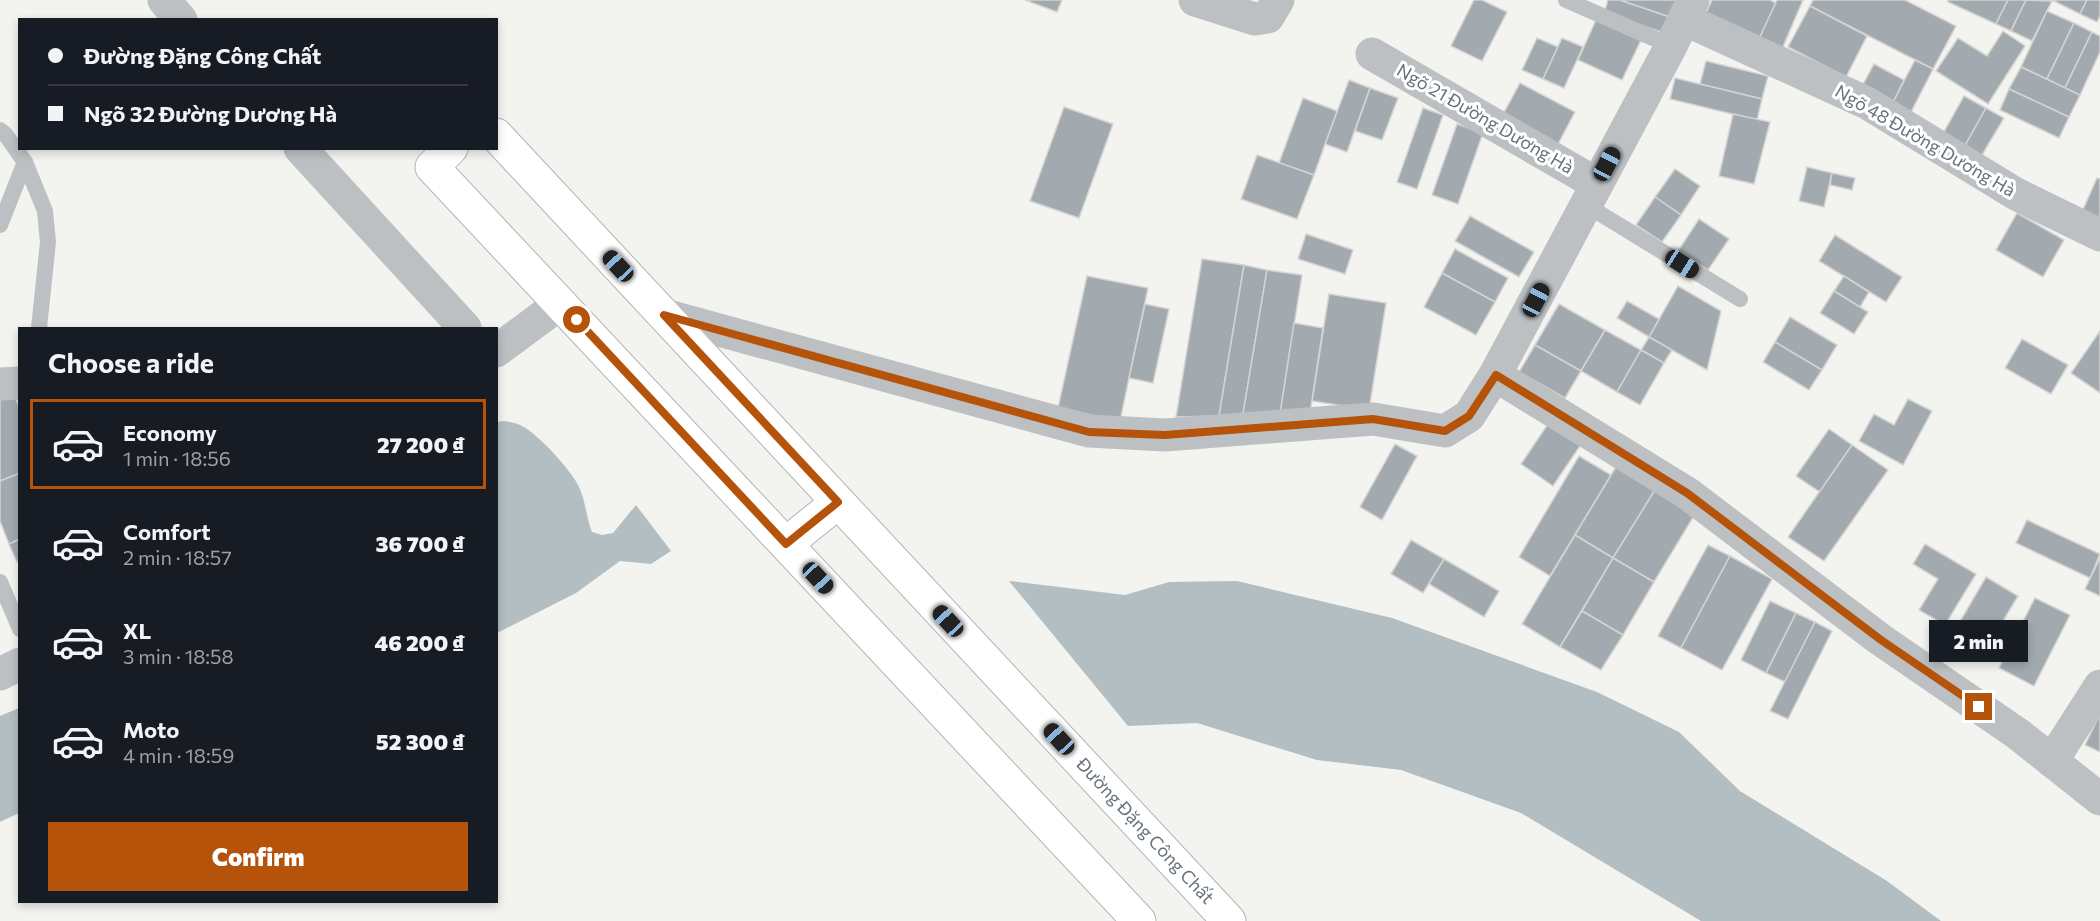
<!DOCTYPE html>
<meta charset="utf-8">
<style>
:root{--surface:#171b24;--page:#242831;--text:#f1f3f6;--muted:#9ea1a6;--line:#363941;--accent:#b45309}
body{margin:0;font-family:Commissioner,sans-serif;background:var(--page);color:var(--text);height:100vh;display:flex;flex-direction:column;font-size:22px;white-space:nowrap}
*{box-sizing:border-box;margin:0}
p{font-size:20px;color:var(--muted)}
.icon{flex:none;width:33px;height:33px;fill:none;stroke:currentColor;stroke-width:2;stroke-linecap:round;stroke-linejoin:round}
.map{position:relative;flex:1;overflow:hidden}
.details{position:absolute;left:18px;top:327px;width:480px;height:576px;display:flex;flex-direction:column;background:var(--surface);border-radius:0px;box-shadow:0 3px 9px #0003}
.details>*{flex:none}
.banner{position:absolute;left:18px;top:18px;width:480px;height:132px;border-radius:0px;box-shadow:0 3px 9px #0003;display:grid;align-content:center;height:132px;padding:0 30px;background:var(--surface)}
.end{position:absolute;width:27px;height:27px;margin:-14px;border:8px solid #b45309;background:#fff;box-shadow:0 0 0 3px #fff}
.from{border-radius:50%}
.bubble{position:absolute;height:42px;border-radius:0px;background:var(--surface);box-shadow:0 3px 9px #0003;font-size:20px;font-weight:800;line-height:42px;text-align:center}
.car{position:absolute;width:18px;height:36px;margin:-18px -9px;border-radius:8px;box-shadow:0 0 4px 2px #0007;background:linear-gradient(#222 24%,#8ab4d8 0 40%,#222 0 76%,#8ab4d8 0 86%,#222 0)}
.banner b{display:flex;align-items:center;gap:21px;height:57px;font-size:22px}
.banner b+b{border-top:2px solid var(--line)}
.banner i{width:15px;height:15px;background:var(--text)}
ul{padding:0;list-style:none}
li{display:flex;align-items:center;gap:18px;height:90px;margin:0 12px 9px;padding:0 18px;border:3px solid transparent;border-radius:0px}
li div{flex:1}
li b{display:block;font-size:22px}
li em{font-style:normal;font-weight:800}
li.current{border-color:var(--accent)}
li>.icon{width:54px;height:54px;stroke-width:1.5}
h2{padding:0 30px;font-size:27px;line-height:72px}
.cta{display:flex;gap:12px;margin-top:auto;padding:12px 30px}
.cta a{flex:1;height:69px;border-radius:0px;background:var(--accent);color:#fff;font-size:24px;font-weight:800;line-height:69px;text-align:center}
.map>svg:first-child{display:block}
</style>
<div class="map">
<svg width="2100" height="921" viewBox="0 0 2100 921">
<rect width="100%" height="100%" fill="#f3f3ef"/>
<g fill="#b3bec2">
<path d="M504,421c6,1 13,2 18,5 15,7 51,46 57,61 7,15 7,30 13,45l10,3 11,-2 23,-28 35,46 -20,13 -31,-3 -44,32 -79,40 -1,-211z"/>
<polygon points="1009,581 1125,595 1169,582 1237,581 1392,618 1597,692 1679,732 1740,791 1887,881 1941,921 1701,921 1521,813 1401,770 1317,760 1197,723 1128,726"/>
<polygon points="19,708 19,813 0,822 0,716"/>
</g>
<g fill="#a3aaaf" stroke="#d4d4d2" stroke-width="1.5">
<polygon points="1025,0 1062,0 1057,12"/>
<polygon points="1474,0 1482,0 1507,12 1482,61 1451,46"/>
<polygon points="1608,0 1620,0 1673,18 1667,34 1604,13"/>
<polygon points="1620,0 1679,0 1673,18"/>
<polygon points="1712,0 1770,0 1776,3 1759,39 1705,15"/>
<polygon points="1777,0 1803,0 1782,49 1759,39"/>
<polygon points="1813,0 1905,0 1956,26 1933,69 1810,6"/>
<polygon points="1948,0 2008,0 1996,24 1948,2"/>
<polygon points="2008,0 2026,0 2011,31 1996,24"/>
<polygon points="2026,0 2052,1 2032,41 2011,31"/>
<polygon points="2052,0 2087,0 2080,14"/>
<polygon points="2087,0 2100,0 2100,16 2097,22 2080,14"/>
<polygon points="1810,6 1867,36 1846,77 1788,47"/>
<polygon points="2047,11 2074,23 2047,79 2021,67"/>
<polygon points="1596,20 1641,40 1622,80 1578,60"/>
<polygon points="2074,23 2092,32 2065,88 2047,79"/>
<polygon points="2003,31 2025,46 1988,104 1936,71 1958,38 1987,56"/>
<polygon points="2092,32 2100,36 2100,52 2080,95 2065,88"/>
<polygon points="1537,38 1558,47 1543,79 1522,70"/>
<polygon points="1562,38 1583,47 1564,88 1543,79"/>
<polygon points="1915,60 1933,69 1908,118 1890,108"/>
<polygon points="1706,61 1768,76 1762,99 1700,84"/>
<polygon points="1874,64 1904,80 1890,108 1859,92"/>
<polygon points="2021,67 2080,95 2069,117 2009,89"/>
<polygon points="1675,78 1762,99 1757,120 1670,99"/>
<polygon points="1349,80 1370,88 1347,152 1325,144"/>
<polygon points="1520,83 1575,112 1550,159 1494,131"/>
<polygon points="1370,88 1398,98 1382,140 1355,131"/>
<polygon points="2009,89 2069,117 2059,138 2000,110"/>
<polygon points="1964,96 1986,108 1962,151 1940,139"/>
<polygon points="1303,98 1337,111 1314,175 1279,163"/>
<polygon points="1064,107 1113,124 1079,218 1030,201"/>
<polygon points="1423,108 1443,115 1417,189 1397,182"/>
<polygon points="1986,108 2004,118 1979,160 1962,151"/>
<polygon points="1733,114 1770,122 1754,184 1719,176"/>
<polygon points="1457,124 1483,133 1458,204 1432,195"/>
<polygon points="1257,155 1314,175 1297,219 1241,199"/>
<polygon points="1807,167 1832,173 1824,207 1799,201"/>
<polygon points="1675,169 1700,186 1681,215 1655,197"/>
<polygon points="1832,173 1855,178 1852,190 1830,185"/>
<polygon points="2097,178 2100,179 2100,222 2081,214"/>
<polygon points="1655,197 1681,215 1662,242 1636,225"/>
<polygon points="2017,213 2064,240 2043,277 1996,250"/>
<polygon points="1470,216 1534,252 1519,277 1455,241"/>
<polygon points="1699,219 1729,239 1708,270 1678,251"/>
<polygon points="1306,234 1353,250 1345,274 1298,259"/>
<polygon points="1835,235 1902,277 1886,302 1819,261"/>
<polygon points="1455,249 1508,278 1495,302 1442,273"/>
<polygon points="1202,259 1244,265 1219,416 1176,417"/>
<polygon points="1244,265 1267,270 1243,414 1219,416"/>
<polygon points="1267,270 1302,275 1280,414 1243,414"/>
<polygon points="1442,273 1495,302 1476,335 1424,307"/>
<polygon points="1087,276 1148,288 1120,421 1058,408"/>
<polygon points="1844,276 1869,292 1860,307 1834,291"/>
<polygon points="1678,286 1721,311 1707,370 1649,337"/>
<polygon points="1834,291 1868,312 1854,334 1820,313"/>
<polygon points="1329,294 1386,303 1369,410 1312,401"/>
<polygon points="1627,301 1659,319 1649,337 1617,318"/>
<polygon points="1145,304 1169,309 1153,383 1129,378"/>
<polygon points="1559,304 1605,330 1581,371 1535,345"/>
<polygon points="1790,317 1837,345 1822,370 1775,342"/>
<polygon points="1294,323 1323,328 1310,413 1280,414"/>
<polygon points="1605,330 1641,350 1617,392 1581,371"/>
<polygon points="2100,331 2100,393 2071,373"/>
<polygon points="1649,337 1672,350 1664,363 1641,350"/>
<polygon points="2022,339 2068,365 2051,394 2005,368"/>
<polygon points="1775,342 1822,370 1809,390 1763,362"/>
<polygon points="1535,345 1581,371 1565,398 1519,372"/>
<polygon points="1641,350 1664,363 1640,405 1617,392"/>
<polygon points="14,395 20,409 20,473 0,481 0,400"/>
<polygon points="1908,399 1932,411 1903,465 1859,441 1874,414 1894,425"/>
<polygon points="1552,418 1584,440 1553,486 1521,464"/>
<polygon points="1829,429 1852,445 1820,492 1796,476"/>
<polygon points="1395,444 1417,456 1382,520 1360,507"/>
<polygon points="1852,445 1888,470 1824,561 1788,537"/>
<polygon points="1579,456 1611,475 1550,576 1519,557"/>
<polygon points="1622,457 1661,480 1613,558 1575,535"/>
<polygon points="20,473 20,539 9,544 0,521 0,481"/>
<polygon points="1661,480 1701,504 1654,582 1613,558"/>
<polygon points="2027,520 2100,554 2090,578 2016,543"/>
<polygon points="1575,535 1613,558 1560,647 1522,624"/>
<polygon points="20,539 20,561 17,562 9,544"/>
<polygon points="1411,540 1444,559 1423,593 1391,574"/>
<polygon points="1925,544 1976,574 1945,625 1919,610 1938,579 1913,564"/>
<polygon points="1708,545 1730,556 1681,648 1658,636"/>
<polygon points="1730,556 1772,579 1722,670 1681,648"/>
<polygon points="1613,558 1654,582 1623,635 1582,611"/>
<polygon points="2100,558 2100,596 2085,589"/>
<polygon points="1444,559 1499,591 1484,617 1429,584"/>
<polygon points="1986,577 2018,596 1982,656 1951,637"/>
<polygon points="2035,598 2070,615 2034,686 1999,668"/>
<polygon points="1770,601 1796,613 1766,673 1741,660"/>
<polygon points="1582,611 1623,635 1601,670 1560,647"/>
<polygon points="1796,613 1815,622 1785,682 1766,673"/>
<polygon points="1815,622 1832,631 1788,719 1770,711"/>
<polygon points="2100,714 2100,752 2085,745"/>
</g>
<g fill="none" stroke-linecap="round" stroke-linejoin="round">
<g stroke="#b1b5b9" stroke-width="35">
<g id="secondary">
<polyline points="496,135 1229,921"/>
<polyline points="451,148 432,167 1139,921"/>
<polyline points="786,544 838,502"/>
</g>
</g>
<g stroke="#bcc0c3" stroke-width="16">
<polyline points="1566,0 1671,46"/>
<polyline points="0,130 5,134 25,162 45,211 48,242 39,328"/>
<polyline points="1586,205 1740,299"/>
<polyline points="0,225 25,162"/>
<polyline points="0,582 20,629"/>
</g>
<g stroke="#bcc0c3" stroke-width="33">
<polyline points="164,0 181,20"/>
<polyline points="1195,0 1255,19 1268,17 1278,0"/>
<polyline points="1684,19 1867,103 2016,194 2100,235"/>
<polyline points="1372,54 1597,184"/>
<polyline points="300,148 465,328"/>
<polyline points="1495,375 1687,493 1881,640 2018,734 2100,799"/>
<polyline points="0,674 20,664"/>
<polyline points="2052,761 2100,686"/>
</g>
<g stroke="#bcc0c3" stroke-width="33">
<polyline points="664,315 1089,431 1165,435 1373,419 1445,431 1469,416 1495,375 1671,46 1693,0"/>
<polyline points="496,351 561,303"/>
<polyline points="0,384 20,383"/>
</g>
<use href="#secondary" stroke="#fff" stroke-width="33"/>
</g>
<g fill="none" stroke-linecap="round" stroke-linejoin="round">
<polyline stroke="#b45309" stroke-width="8" points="577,320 786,544 838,502 664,315 1089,432 1165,435 1373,419 1445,431 1469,416 1496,375 1687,493 1881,640 1979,707"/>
</g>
<g text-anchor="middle" stroke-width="6" stroke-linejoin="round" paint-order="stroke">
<g font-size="18" fill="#65727e" stroke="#fff">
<text transform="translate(1485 119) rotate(30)" y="6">Ngõ 21 Đường Dương Hà</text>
<text transform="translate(1925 141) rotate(30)" y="6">Ngõ 48 Đường Dương Hà</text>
<text transform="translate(1145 831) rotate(47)" y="6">Đường Đặng Công Chất</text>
</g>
</g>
</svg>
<i class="end from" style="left:577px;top:320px"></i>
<i class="end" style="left:1979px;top:707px"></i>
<div class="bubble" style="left:1929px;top:620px;width:99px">2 min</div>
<i class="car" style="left:1607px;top:164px;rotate:28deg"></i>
<i class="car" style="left:1682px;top:264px;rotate:122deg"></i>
<i class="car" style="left:618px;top:266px;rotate:317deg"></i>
<i class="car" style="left:1536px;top:300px;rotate:28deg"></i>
<i class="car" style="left:818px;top:578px;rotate:137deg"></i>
<i class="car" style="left:948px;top:621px;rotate:317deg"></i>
<i class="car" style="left:1059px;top:739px;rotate:317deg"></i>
<div class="banner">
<b><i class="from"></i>Đường Đặng Công Chất</b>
<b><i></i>Ngõ 32 Đường Dương Hà</b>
</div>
<section class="details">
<h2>Choose a ride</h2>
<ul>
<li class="current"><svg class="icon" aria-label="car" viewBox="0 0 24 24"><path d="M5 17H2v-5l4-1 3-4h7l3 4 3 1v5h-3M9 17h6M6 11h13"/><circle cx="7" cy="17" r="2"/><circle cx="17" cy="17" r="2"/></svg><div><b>Economy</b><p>1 min · 18:56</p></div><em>27 200 ₫</em></li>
<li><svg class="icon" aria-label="car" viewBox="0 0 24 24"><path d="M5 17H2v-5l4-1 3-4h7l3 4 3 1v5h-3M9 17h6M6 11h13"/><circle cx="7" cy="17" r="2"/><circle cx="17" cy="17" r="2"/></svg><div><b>Comfort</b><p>2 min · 18:57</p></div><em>36 700 ₫</em></li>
<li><svg class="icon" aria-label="car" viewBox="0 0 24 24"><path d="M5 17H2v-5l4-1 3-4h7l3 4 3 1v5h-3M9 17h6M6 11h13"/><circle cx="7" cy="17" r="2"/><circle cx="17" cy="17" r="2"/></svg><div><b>XL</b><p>3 min · 18:58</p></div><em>46 200 ₫</em></li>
<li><svg class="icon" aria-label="car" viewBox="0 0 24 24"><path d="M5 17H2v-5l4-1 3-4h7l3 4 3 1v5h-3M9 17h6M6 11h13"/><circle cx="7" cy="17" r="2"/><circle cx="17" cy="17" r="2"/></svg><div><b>Moto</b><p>4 min · 18:59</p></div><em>52 300 ₫</em></li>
</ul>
<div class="cta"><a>Confirm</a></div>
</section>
</div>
